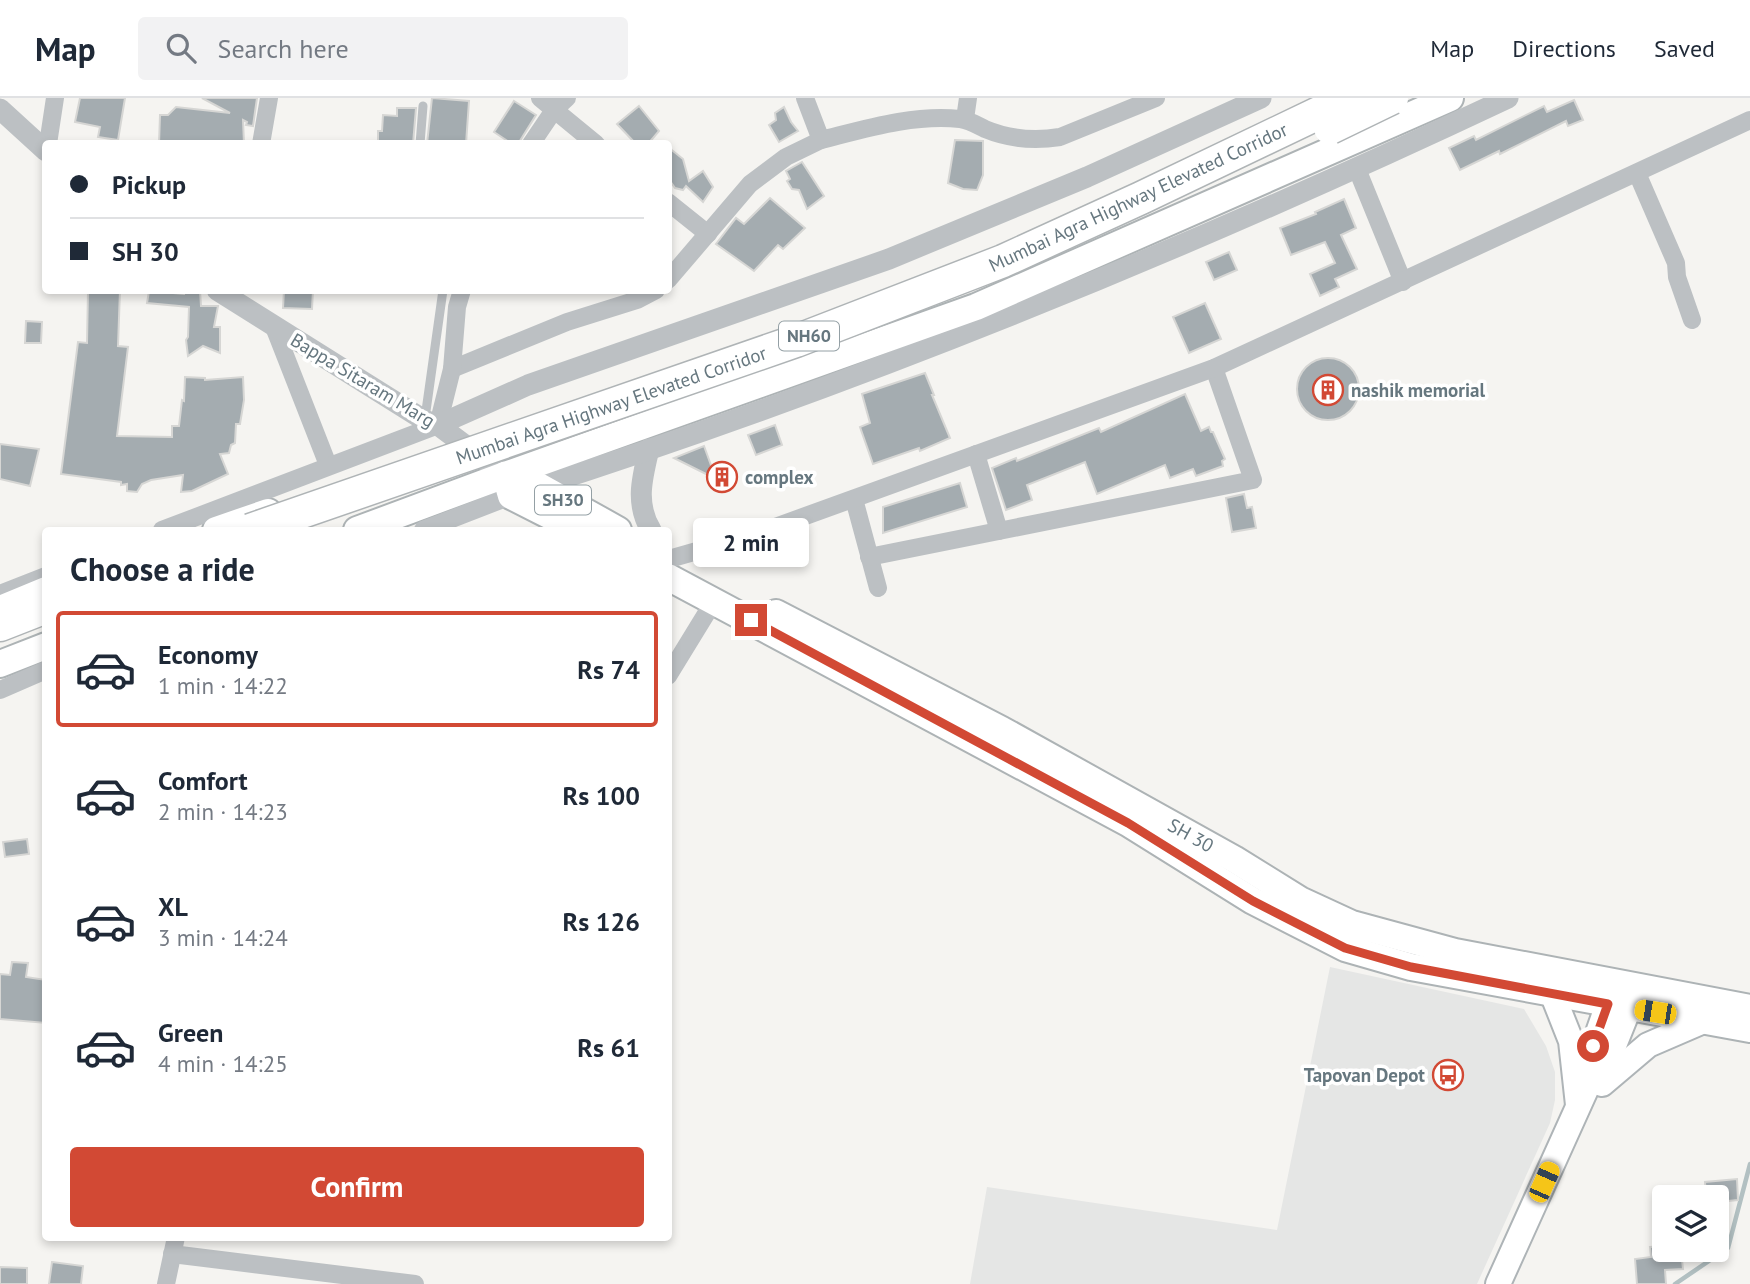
<!DOCTYPE html>
<meta charset="utf-8">
<style>
:root{--surface:#fff;--page:#f2f2f3;--text:#1f2937;--muted:#747a83;--line:#e0e1e3;--accent:#d24934}
body{margin:0;font-family:"PT Sans",sans-serif;background:var(--page);color:var(--text);height:100vh;display:flex;flex-direction:column;font-size:26px;white-space:nowrap}
*{box-sizing:border-box;margin:0}
p{font-size:23px;color:var(--muted)}
.icon{flex:none;width:38px;height:38px;fill:none;stroke:currentColor;stroke-width:2;stroke-linecap:round;stroke-linejoin:round}
.map{position:relative;flex:1;overflow:hidden}
.panel{position:absolute;left:42px;top:429px;width:630px;height:714px;display:flex;flex-direction:column;background:var(--surface);border-radius:7px;box-shadow:0 4px 10px #0003}
.panel>*{flex:none}
.hud{position:absolute;left:42px;top:42px;width:630px;height:154px;border-radius:7px;box-shadow:0 4px 10px #0003;display:grid;align-content:center;height:154px;padding:0 28px;background:var(--surface)}
.controls{position:absolute;left:1652px;top:1087px;display:grid;gap:14px}
.controls a{display:grid;place-items:center;width:77px;height:77px;border-radius:7px;background:var(--surface);box-shadow:0 4px 10px #0003;font-size:35px}
.end{position:absolute;width:32px;height:32px;margin:-16px;border:9px solid #d24934;background:#fff;box-shadow:0 0 0 4px #fff}
.from{border-radius:50%}
.bubble{position:absolute;height:49px;border-radius:7px;background:var(--surface);box-shadow:0 4px 10px #0003;font-size:23px;font-weight:700;line-height:49px;text-align:center}
.car{position:absolute;width:21px;height:42px;margin:-21px -10px;border-radius:9px;box-shadow:0 0 5px 2px #0007;background:linear-gradient(#f5c518 24%,#345 0 40%,#f5c518 0 76%,#345 0 86%,#f5c518 0)}
.hud b{display:flex;align-items:center;gap:24px;height:66px;font-size:26px}
.hud b+b{border-top:2px solid var(--line)}
.hud i{width:18px;height:18px;background:var(--text)}
ul{padding:0;list-style:none}
li{display:flex;align-items:center;gap:21px;height:116px;margin:0 14px 10px;padding:0 14px;border:4px solid transparent;border-radius:7px}
li div{flex:1}
li b{display:block;font-size:26px}
li em{font-style:normal;font-weight:700}
li.current{border-color:var(--accent)}
li>.icon{width:63px;height:63px;stroke-width:1.5}
h2{padding:0 28px;font-size:32px;line-height:84px}
.button{display:flex;gap:14px;margin-top:auto;padding:14px 28px}
.button a{flex:1;height:80px;border-radius:7px;background:var(--accent);color:#fff;font-size:28px;font-weight:700;line-height:80px;text-align:center}
header{display:flex;align-items:center;gap:42px;box-sizing:border-box;height:98px;padding:0 35px;background:var(--surface);border-bottom:2px solid var(--line)}
header strong{font-size:33px}
nav{display:flex;gap:38px;margin-inline-start:auto;font-size:24px}
.search{width:490px;height:63px;background:var(--page);display:flex;align-items:center;gap:18px;box-sizing:border-box;padding:0 24px;border-radius:7px;color:var(--muted);font-size:26px}
.map>svg:first-child{display:block}
</style>
<header>
<strong>Map</strong>
<div class="search"><svg class="icon" aria-label="search" viewBox="0 0 24 24"><circle cx="10" cy="10" r="6"/><path d="M15 15l6 6"/></svg>Search here</div>
<nav><a>Map</a><a>Directions</a><a>Saved</a></nav>
</header>
<div class="map">
<svg width="1750" height="1186" viewBox="0 0 1750 1186">
<rect width="100%" height="100%" fill="#f5f4f1"/>
<polygon fill="#e5e6e5" points="1330,869 1524,911 1546,948 1555,974 1555,1002 1550,1025 1477,1186 970,1186 987,1089 1277,1132"/>
<g fill="none" stroke-linecap="round" stroke-linejoin="round">
<polyline stroke="#b2c0c2" stroke-width="4.5" points="1675,1186 1728,1150 1750,1066"/>
</g>
<g fill="#a4acb0" stroke="#d6d6d4" stroke-width="2">
<polygon points="80,0 125,0 118,42 98,39 100,29 75,24"/>
<polygon points="202,0 257,0 253,28 246,27 247,24 243,22 244,46 159,46 160,17 168,17 176,9 230,15"/>
<polygon points="432,0 469,3 466,46 427,46"/>
<polygon points="1574,2 1583,22 1568,28 1566,23 1500,56 1499,53 1460,72 1449,50 1474,38 1476,42 1544,8 1547,14"/>
<polygon points="514,3 536,17 518,46 512,46 494,34"/>
<polygon points="639,8 659,33 648,46 636,46 617,26"/>
<polygon points="784,9 791,24 798,33 779,44 769,27 776,22 775,15"/>
<polygon points="397,10 416,10 413,46 378,46 378,33 382,33 383,17 397,18"/>
<polygon points="955,42 983,43 983,77 977,92 963,91 948,85"/>
<polygon points="668,49 683,61 689,83 703,73 713,89 703,104 686,88 683,92 675,90 668,80"/>
<polygon points="802,64 824,98 807,111 799,92 792,91 787,83 790,81 786,73"/>
<polygon points="770,100 805,130 783,151 778,147 754,173 716,146 736,120 744,126"/>
<polygon points="1344,101 1356,130 1341,137 1357,171 1335,181 1339,189 1320,198 1310,176 1335,165 1325,144 1291,157 1280,130 1316,116 1315,114"/>
<polygon points="1229,154 1237,172 1214,182 1206,164"/>
<polygon points="88,192 120,192 118,248 128,249 117,338 172,339 172,328 179,328 182,302 184,303 185,279 205,280 205,282 243,279 244,302 240,326 236,326 235,345 231,347 229,355 220,356 228,376 192,393 181,394 183,377 151,382 142,386 137,394 127,393 127,386 121,387 121,384 61,376 78,244 87,245"/>
<polygon points="184,192 200,192 201,208 218,208 214,229 220,229 220,255 203,248 188,258 186,242 188,239 189,209 147,205 149,193 184,196"/>
<polygon points="284,192 313,192 312,211 283,210"/>
<polygon points="1205,205 1221,241 1189,255 1173,219"/>
<polygon points="26,223 42,224 41,245 25,245"/>
<circle cx="1328" cy="291" r="31"/>
<polygon points="925,275 934,297 932,297 950,340 920,353 919,350 873,366 860,329 870,325 862,296"/>
<polygon points="1185,296 1201,333 1209,329 1211,334 1213,334 1225,361 1222,363 1223,368 1196,378 1193,371 1170,380 1165,367 1097,396 1085,364 1027,387 1032,402 1006,412 992,370 1016,360 1017,363 1099,330 1101,334"/>
<polygon points="775,327 782,347 756,357 748,337"/>
<polygon points="0,346 39,351 30,388 0,381"/>
<polygon points="704,348 716,381 674,360"/>
<polygon points="960,385 967,409 883,435 883,409"/>
<polygon points="1244,396 1247,410 1252,409 1256,430 1232,434 1226,400"/>
<polygon points="27,741 29,756 5,759 3,744"/>
<polygon points="12,864 28,865 26,879 46,882 46,925 0,921 0,876 10,877"/>
<polygon points="1737,1081 1738,1102 1717,1104 1717,1099 1706,1099 1705,1084"/>
<polygon points="1664,1148 1664,1152 1681,1152 1683,1171 1665,1172 1666,1186 1637,1186 1635,1161 1651,1159 1650,1149"/>
<polygon points="52,1164 83,1168 81,1186 49,1186"/>
<polygon points="0,1169 27,1170 27,1186 0,1186"/>
</g>
<g fill="none" stroke-linecap="round" stroke-linejoin="round">
<g stroke="#aeb4b7" stroke-width="28">
<g id="secondary">
<polyline points="1552,895 1571,943 1578,1007"/>
<polyline points="1588,986 1586,969 1608,906 1622,892"/>
<polyline points="1602,986 1648,947 1706,922"/>
<polyline points="1498,1186 1588,987 1603,975 1629,910 1629,890"/>
</g>
</g>
<g stroke="#adb3b5" stroke-width="30">
<g id="primary">
<polyline points="505,377 539,388 618,432"/>
<polyline points="505,377 511,398 578,432"/>
<polyline points="216,432 268,414"/>
<polyline points="357,432 505,377 976,209 1450,0"/>
<polyline points="668,479 1128,725 1253,803 1345,850 1411,869 1750,931"/>
<polyline points="0,511 46,492"/>
<polyline points="776,515 1002,632 1234,761 1300,802 1352,826 1455,854 1750,910"/>
<polyline points="0,566 46,548"/>
</g>
</g>
<g stroke="#afb4b6" stroke-width="35">
<polyline id="motorway" points="0,527 46,509"/>
</g>
<g stroke="#bcc0c3" stroke-width="9">
<polyline points="420,46 423,8"/>
<polyline points="425,320 443,192"/>
</g>
<g stroke="#bcc0c3" stroke-width="18">
<polyline points="540,0 596,46"/>
<path d="M805,0l16,42c44,-11 92,-26 139,-21 9,1 17,6 25,10 24,10 50,12 75,8l96,-39"/>
<polyline points="965,21 968,0"/>
<polyline points="48,46 55,0"/>
<polyline points="261,46 269,0"/>
<polyline points="531,46 554,12 567,0"/>
<polyline points="1357,71 1403,184"/>
<polyline points="1637,75 1676,165 1677,179 1692,222"/>
<polyline points="668,104 708,136"/>
<polyline points="668,182 750,86 786,59 821,42"/>
<polyline points="274,229 328,367"/>
<polyline points="452,271 567,224 637,202 656,192"/>
<polyline points="976,356 999,433"/>
<polyline points="854,401 878,490"/>
<polyline points="162,432 438,327 452,271 457,209 462,192"/>
<polyline points="423,432 511,398"/>
<polyline points="869,459 1253,382 1214,270"/>
<polyline points="669,461 753,437 1214,270 1750,22"/>
<polyline points="0,496 46,478"/>
<polyline points="668,578 714,503"/>
<polyline points="0,592 46,572"/>
<polyline points="172,1156 415,1186"/>
<polyline points="166,1186 176,1139"/>
</g>
<g stroke="#bcc0c3" stroke-width="21">
<polyline points="0,11 46,53"/>
<polyline points="217,192 424,322 438,327 505,377"/>
<polyline points="438,327 528,287 889,161 1087,79 1261,0"/>
<path d="M649,351c-7,29 -14,55 2,81"/>
<path d="M530,391c335,-107 660,-241 978,-391"/>
</g>
<use href="#secondary" stroke="#fff" stroke-width="24"/>
<use href="#primary" stroke="#fff" stroke-width="26"/>
<use href="#motorway" stroke="#fff" stroke-width="32"/>
<g stroke="#afb4b6" stroke-width="35" stroke-linecap="butt">
<g id="motorway-bridge">
<polyline points="1330,30 1392,0"/>
<polyline points="250,432 796,243 1003,163 1141,100 1350,0"/>
</g>
</g>
<use href="#motorway-bridge" stroke="#fff" stroke-width="32"/>
</g>
<g fill="none" stroke-linecap="round" stroke-linejoin="round">
<polyline stroke="#d24934" stroke-width="9" points="751,522 1128,725 1253,803 1345,850 1411,869 1608,906 1593,948"/>
</g>
<defs>
<g id="building-ring" transform="scale(1.575)"><circle r="9.5" fill="#fff" stroke="#d24934" stroke-width="1.5"/><path d="M-4-6H4V6H1V3H-1V6H-4ZM-2.5-4.3h1.7v1.8h-1.7ZM.8-4.3h1.7v1.8H.8ZM-2.5-1h1.7V.8h-1.7ZM.8-1h1.7V.8H.8Z" fill="#d24934"/></g>
<g id="bus-ring" transform="scale(1.575)"><circle r="9.5" fill="#fff" stroke="#d24934" stroke-width="1.5"/><path d="M-5-6H5V4H4V6H2V4H-2V6H-4V4H-5ZM-3.5-4V0h7V-4ZM-3.5 1.2v1.5H-2V1.2ZM2 1.2v1.5H3.5V1.2Z" fill="#d24934"/></g>
</defs>
<g fill-rule="evenodd">
<use href="#building-ring" x="1328" y="292"/>
<use href="#building-ring" x="722" y="379"/>
<use href="#bus-ring" x="1448" y="977"/>
</g>
<g text-anchor="middle" stroke-width="7" stroke-linejoin="round" paint-order="stroke">
<g fill="#fff" stroke="#94a0a5" stroke-width="2">
<rect x="779" y="223.5" width="60" height="29" rx="5"/>
<rect x="535" y="387.5" width="56" height="29" rx="5"/>
</g>
<g font-size="18" font-weight="bold" fill="#66777f">
<text x="809" y="244">NH60</text>
<text x="563" y="408">SH30</text>
</g>
<g font-size="19" fill="#66777f" stroke="#fff">
<text transform="translate(1138 99) rotate(-25)" y="7">Mumbai Agra Highway Elevated Corridor</text>
<text transform="translate(363 282) rotate(31)" y="7">Bappa Sitaram Marg</text>
<text transform="translate(611 307) rotate(-19)" y="7">Mumbai Agra Highway Elevated Corridor</text>
<text transform="translate(1191 737) rotate(29)" y="7">SH 30</text>
</g>
<g font-size="19" font-weight="bold" fill="#66777f" stroke="#fff" text-anchor="start">
<text x="1351" y="299">nashik memorial</text>
<text x="745" y="386">complex</text>
<text x="1425" y="984" text-anchor="end">Tapovan Depot</text>
</g>
</g>
</svg>
<div class="controls">
<a><svg class="icon" aria-label="layers" viewBox="0 0 24 24"><path d="M12 4l9 5-9 5-9-5zM3 14l9 5 9-5"/></svg></a>
</div>
<i class="end from" style="left:1593px;top:948px"></i>
<i class="end" style="left:751px;top:522px"></i>
<div class="bubble" style="left:693px;top:420px;width:116px">2 min</div>
<i class="car" style="left:1655px;top:914px;rotate:279deg"></i>
<i class="car" style="left:1544px;top:1084px;rotate:24deg"></i>
<div class="hud">
<b><i class="from"></i>Pickup</b>
<b><i></i>SH 30</b>
</div>
<section class="panel">
<h2>Choose a ride</h2>
<ul>
<li class="current"><svg class="icon" aria-label="car" viewBox="0 0 24 24"><path d="M5 17H2v-5l4-1 3-4h7l3 4 3 1v5h-3M9 17h6M6 11h13"/><circle cx="7" cy="17" r="2"/><circle cx="17" cy="17" r="2"/></svg><div><b>Economy</b><p>1 min · 14:22</p></div><em>Rs 74</em></li>
<li><svg class="icon" aria-label="car" viewBox="0 0 24 24"><path d="M5 17H2v-5l4-1 3-4h7l3 4 3 1v5h-3M9 17h6M6 11h13"/><circle cx="7" cy="17" r="2"/><circle cx="17" cy="17" r="2"/></svg><div><b>Comfort</b><p>2 min · 14:23</p></div><em>Rs 100</em></li>
<li><svg class="icon" aria-label="car" viewBox="0 0 24 24"><path d="M5 17H2v-5l4-1 3-4h7l3 4 3 1v5h-3M9 17h6M6 11h13"/><circle cx="7" cy="17" r="2"/><circle cx="17" cy="17" r="2"/></svg><div><b>XL</b><p>3 min · 14:24</p></div><em>Rs 126</em></li>
<li><svg class="icon" aria-label="car" viewBox="0 0 24 24"><path d="M5 17H2v-5l4-1 3-4h7l3 4 3 1v5h-3M9 17h6M6 11h13"/><circle cx="7" cy="17" r="2"/><circle cx="17" cy="17" r="2"/></svg><div><b>Green</b><p>4 min · 14:25</p></div><em>Rs 61</em></li>
</ul>
<div class="button"><a>Confirm</a></div>
</section>
</div>
